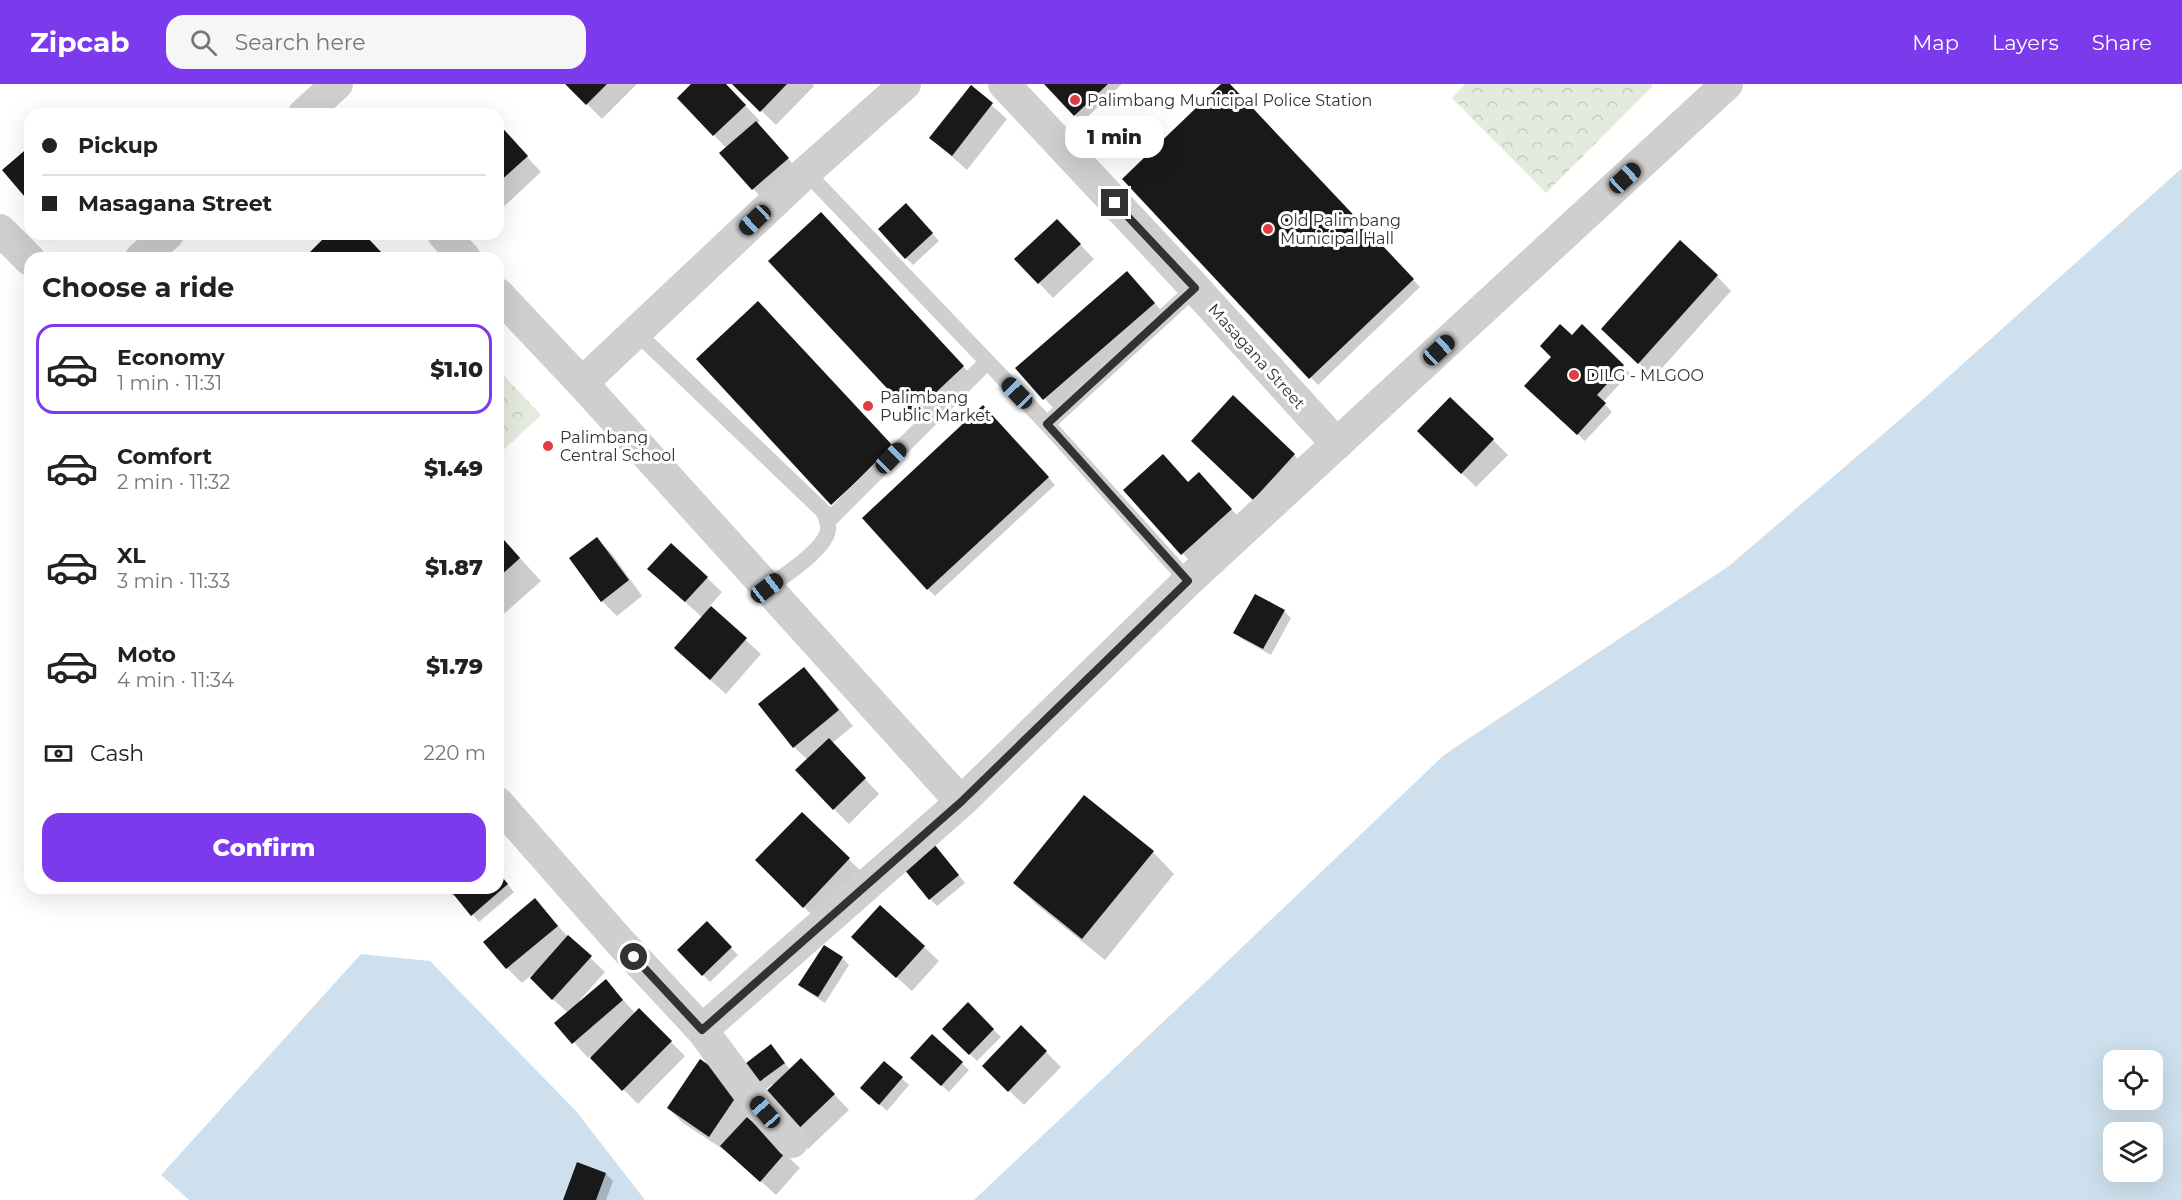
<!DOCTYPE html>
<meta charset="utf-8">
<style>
:root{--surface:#fff;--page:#f6f6f6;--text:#222;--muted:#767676;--line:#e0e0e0;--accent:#7c3aed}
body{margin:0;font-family:Montserrat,sans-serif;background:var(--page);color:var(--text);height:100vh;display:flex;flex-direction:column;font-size:22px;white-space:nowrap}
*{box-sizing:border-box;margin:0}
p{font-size:20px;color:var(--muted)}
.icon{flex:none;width:33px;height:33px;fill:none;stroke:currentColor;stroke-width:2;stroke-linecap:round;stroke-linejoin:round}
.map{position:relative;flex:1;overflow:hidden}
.sheet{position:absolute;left:24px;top:168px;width:480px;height:642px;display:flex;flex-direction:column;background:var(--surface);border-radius:18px;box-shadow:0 6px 24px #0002}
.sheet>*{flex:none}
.top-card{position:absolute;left:24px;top:24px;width:480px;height:132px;border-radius:18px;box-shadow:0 6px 24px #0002;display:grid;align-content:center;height:132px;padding:0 18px;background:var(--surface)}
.tools{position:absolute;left:2103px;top:966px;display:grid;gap:12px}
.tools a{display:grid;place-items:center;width:60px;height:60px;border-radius:12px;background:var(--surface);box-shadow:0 6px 24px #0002;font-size:30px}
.end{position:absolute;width:27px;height:27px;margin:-14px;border:8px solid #323232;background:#fff;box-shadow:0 0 0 3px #fff}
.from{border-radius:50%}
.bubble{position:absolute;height:42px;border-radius:18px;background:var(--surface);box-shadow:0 6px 24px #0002;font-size:20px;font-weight:800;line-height:42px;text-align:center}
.car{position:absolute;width:18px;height:36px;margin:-18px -9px;border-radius:8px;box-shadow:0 0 4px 2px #0007;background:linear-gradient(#222 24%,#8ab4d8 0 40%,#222 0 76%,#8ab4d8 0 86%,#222 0)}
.top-card b{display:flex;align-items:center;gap:21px;height:57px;font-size:22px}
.top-card b+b{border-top:2px solid var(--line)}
.top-card i{width:15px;height:15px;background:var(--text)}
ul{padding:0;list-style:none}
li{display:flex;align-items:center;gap:18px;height:90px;margin:0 12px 9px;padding:0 6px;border:3px solid transparent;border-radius:18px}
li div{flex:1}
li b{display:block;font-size:22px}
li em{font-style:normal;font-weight:800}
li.on{border-color:var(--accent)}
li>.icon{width:54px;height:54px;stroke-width:1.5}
h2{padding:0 18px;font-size:27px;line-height:72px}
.pay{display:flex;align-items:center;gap:15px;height:66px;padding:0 18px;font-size:22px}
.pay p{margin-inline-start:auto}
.primary-button{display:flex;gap:12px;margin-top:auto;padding:12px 18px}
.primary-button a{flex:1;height:69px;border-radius:18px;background:var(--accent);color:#fff;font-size:24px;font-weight:800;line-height:69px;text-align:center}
header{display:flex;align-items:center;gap:36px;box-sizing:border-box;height:84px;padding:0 30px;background:var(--accent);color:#fff}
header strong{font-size:28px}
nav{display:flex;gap:33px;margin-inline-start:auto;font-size:21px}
.search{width:420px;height:54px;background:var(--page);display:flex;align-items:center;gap:15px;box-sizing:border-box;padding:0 21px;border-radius:18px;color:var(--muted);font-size:22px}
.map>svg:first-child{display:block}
</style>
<header>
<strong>Zipcab</strong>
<div class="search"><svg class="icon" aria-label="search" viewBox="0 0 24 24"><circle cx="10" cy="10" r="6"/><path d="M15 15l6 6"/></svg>Search here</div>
<nav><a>Map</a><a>Layers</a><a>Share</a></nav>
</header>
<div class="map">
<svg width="2182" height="1116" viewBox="0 0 2182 1116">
<defs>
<pattern id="park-crowns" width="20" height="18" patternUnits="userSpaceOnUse" patternTransform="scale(1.5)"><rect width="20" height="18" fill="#e4ebde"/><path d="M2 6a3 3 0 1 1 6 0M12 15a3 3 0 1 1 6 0" fill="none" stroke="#c4cabf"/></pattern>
</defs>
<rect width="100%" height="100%" fill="#fff"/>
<g fill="url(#park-crowns)">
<polygon points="1465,0 1651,0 1653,2 1546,109 1452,14"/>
<polygon points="498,285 541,331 498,371"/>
</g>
<g fill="#cee0ed" fill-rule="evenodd">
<path d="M2182,84v1032h-1208l239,-225 231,-220 285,-189 181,-155zM2114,976h38v40h-38zM2114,1048h38v40h-38z"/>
<polygon points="361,870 430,877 576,1027 645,1116 189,1116 161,1091"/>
</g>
<g fill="#0003">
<polygon points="567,0 637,0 602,35"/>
<polygon points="693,0 725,0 760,37 757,40 802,90 767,120 722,70 727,65 714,51"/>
<polygon points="734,0 813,0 814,2 776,41"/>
<polygon points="1046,0 1122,0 1082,38"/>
<polygon points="1223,0 1228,0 1233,4 1420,203 1318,301 1124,95"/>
<polygon points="971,3 1007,35 967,86 931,54"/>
<polygon points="498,41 541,88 498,128"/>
<polygon points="913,128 939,157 913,181 906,174"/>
<polygon points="828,137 970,290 920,337 913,330"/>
<polygon points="1072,152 1094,175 1053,214 1039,199"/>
<polygon points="1127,189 1169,235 1059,330 1017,285"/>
<polygon points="1717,192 1731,207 1654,293 1618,260"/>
<polygon points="1582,243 1630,289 1603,318 1612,328 1585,357 1527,302"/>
<polygon points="990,330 1055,401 935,512 928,505"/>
<polygon points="1419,347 1493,356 1508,371 1476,403"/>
<polygon points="1294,371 1309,385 1269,429 1208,372"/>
<polygon points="1199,390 1246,441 1197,485 1125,406 1189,399"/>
<polygon points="498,450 541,497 498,535"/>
<polygon points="597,455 612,470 642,512 617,532 602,517"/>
<polygon points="707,494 722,508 709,523 761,570 726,610 691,579 703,534 664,499"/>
<polygon points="1284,527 1291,534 1271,571 1242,555 1235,548"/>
<polygon points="804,585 819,600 853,642 832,659 879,710 849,740 834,725 808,676 794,663"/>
<polygon points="802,730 864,790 819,838 757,776"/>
<polygon points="1153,768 1174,790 1105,876 1037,821 1015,799"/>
<polygon points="941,769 965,799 937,822 930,815"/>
<polygon points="498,789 514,808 479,838 456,811 453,812 445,804 498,804"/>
<polygon points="535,816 568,853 605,888 579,917 580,919 606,897 636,930 639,926 685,972 638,1020 590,972 588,974 557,939 568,929 546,909 536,889 535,888 522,899 507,884"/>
<polygon points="707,840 738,871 710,898 679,866"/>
<polygon points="924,863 939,877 912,907 868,868"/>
<polygon points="842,874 849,881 825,919 808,908 800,901"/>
<polygon points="968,920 1001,953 977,977 944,945"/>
<polygon points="1021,943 1061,983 1024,1021 984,982"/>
<polygon points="932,952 969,986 949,1008 919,981"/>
<polygon points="778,969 790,986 816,991 849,1026 808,1065 793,1050 774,1002 773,1000 763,1007 756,1000"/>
<polygon points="700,977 756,1020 746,1034 800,1084 776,1111 725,1065 724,1066 683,1039 668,1024"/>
<polygon points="884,979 909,1001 887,1027 869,1011"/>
<polygon points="578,1080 606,1090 613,1097 606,1116 564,1116"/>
</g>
<g fill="#191919">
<polygon points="565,0 607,0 586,21"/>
<polygon points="691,0 726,0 746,21 713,52 677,14"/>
<polygon points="732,0 787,0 760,28"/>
<polygon points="1044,0 1108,0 1074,32"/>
<polygon points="1221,0 1230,0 1414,195 1309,295 1122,95"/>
<polygon points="971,1 993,19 952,72 929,54"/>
<polygon points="756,37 789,74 752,106 719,69"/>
<polygon points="498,39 528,72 498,99"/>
<polygon points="30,62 30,119 2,86"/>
<polygon points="906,119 933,149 905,175 878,145"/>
<polygon points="821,128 964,282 912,331 768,177"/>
<polygon points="1057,135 1081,160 1038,200 1014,175"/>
<polygon points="328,150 364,150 382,169 377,174 304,174"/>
<polygon points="1680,156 1718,191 1638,280 1601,245"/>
<polygon points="1127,187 1155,219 1043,316 1015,284"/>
<polygon points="758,217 894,363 831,421 696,275"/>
<polygon points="1560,240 1572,251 1582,240 1624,281 1597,311 1606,319 1577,351 1524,302 1551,273 1540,262"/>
<polygon points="1233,311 1295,370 1253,416 1191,357"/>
<polygon points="1450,313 1494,355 1461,390 1417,347"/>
<polygon points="983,321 1049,393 927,506 862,434"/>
<polygon points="1163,370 1188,398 1199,388 1232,425 1181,471 1123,406"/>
<polygon points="498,449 520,474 498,494"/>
<polygon points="597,453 629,496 601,518 569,474"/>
<polygon points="671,459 708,493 685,518 647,485"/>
<polygon points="1255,510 1285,526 1263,565 1233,549"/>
<polygon points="711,522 747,554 710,596 674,564"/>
<polygon points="804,583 839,626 793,664 758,620"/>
<polygon points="829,654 866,694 833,726 795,686"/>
<polygon points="1084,711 1154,767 1082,855 1013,799"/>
<polygon points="802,728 850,774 803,824 755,776"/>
<polygon points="934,760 959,791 929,816 904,785"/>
<polygon points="498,788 508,800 471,832 450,806 453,804 498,804"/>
<polygon points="535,814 558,842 506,885 483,858"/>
<polygon points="880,821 925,862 896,894 851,853"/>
<polygon points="707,837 732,863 702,892 677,866"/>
<polygon points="568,851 592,872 552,916 530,894"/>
<polygon points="824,861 843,873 818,913 798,901"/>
<polygon points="606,895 623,916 572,960 554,939"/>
<polygon points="968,918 994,945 969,971 942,945"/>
<polygon points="639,924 672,957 622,1007 590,974"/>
<polygon points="1021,941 1047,967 1008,1008 982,982"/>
<polygon points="932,950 963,978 941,1002 910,974"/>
<polygon points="771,960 785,979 755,1001 741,983"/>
<polygon points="801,974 835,1010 792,1051 758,1015"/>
<polygon points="700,975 742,1004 709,1053 667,1024"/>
<polygon points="884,977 903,993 879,1021 860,1004"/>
<polygon points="747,1033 786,1068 760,1098 720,1062"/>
<polygon points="577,1078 606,1089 596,1116 563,1116"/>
</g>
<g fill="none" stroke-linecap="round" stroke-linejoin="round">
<g stroke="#cfcfcf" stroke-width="16">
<polyline points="806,88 1047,340 1188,497"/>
<path d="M635,247l189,181c2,6 5,12 4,18 -3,20 -45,46 -61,58"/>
<polyline points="1047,340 1195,204"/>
<polyline points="827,438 987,278"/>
</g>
<g stroke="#cfcfcf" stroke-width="32">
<polyline points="1004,0 1195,204 1337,360"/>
<polyline points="304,30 337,0"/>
<polyline points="0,146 30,176"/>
<polyline points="443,150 465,174"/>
<polyline points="141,174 168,150"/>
<polyline points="498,210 582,299 961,718"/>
<polyline points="582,299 806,88 905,0"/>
<polyline points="498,719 620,858 702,946 751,1012 792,1058"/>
<polyline points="702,946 961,718 1188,497 1727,0"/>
</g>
</g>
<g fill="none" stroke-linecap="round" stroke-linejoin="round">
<polyline stroke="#323232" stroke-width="8" points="634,873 702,946 961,718 1188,497 1047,340 1195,204 1115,119"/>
</g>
<g fill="#e13b44" stroke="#fff" stroke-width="2">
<circle cx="1075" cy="16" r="6"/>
<circle cx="1268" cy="145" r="6"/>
<circle cx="1574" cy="291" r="6"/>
<circle cx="868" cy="322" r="6"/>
<circle cx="548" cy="362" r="6"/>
</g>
<g text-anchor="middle" stroke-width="6" stroke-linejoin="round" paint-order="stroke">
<g font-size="16" fill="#323232" stroke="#fff" text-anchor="start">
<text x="1087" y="22">Palimbang Municipal Police Station</text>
<text x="1280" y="142">Old Palimbang<tspan x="1280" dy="18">Municipal Hall</tspan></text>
<text x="1586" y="297">DILG - MLGOO</text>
<text x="880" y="319">Palimbang<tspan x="880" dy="18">Public Market</tspan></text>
<text x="560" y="359">Palimbang<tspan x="560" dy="18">Central School</tspan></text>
</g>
<g font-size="16" fill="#323232" stroke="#fff">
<text transform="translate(1257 272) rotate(48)" y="6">Masagana Street</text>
</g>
</g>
</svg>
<div class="tools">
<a><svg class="icon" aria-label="locate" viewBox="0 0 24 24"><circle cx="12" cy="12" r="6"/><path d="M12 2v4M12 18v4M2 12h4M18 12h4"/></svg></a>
<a><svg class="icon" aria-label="layers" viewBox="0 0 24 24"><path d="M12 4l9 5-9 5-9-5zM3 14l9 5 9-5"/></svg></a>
</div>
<i class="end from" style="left:634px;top:873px"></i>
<i class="end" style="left:1115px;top:119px"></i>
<div class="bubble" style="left:1065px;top:32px;width:99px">1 min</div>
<i class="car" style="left:1625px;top:94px;rotate:47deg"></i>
<i class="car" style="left:755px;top:136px;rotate:227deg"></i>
<i class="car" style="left:1439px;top:266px;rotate:47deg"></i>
<i class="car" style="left:1017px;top:309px;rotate:316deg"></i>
<i class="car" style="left:891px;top:374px;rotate:45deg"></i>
<i class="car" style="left:767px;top:504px;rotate:52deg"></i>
<i class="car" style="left:765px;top:1028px;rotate:319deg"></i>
<div class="top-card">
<b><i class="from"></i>Pickup</b>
<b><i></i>Masagana Street</b>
</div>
<section class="sheet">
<h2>Choose a ride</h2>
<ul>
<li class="on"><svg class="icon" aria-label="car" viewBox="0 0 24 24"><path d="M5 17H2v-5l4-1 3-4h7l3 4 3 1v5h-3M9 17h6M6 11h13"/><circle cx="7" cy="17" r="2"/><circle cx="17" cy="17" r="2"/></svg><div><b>Economy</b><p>1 min · 11:31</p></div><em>$1.10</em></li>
<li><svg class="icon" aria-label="car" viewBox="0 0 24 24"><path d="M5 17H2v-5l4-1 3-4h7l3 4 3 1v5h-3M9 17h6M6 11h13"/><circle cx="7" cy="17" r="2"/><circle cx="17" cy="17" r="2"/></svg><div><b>Comfort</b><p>2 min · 11:32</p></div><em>$1.49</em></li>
<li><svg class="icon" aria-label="car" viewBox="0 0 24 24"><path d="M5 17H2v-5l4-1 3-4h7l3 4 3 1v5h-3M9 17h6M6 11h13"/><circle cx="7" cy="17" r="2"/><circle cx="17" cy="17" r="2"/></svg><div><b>XL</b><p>3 min · 11:33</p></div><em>$1.87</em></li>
<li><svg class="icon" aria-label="car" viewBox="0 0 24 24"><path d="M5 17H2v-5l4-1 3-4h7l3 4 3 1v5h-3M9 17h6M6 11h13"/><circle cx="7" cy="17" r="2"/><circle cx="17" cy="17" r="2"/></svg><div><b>Moto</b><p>4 min · 11:34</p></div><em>$1.79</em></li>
</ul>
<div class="pay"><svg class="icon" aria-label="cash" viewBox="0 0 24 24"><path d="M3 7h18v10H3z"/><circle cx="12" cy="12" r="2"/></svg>Cash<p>220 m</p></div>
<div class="primary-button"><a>Confirm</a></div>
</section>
</div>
